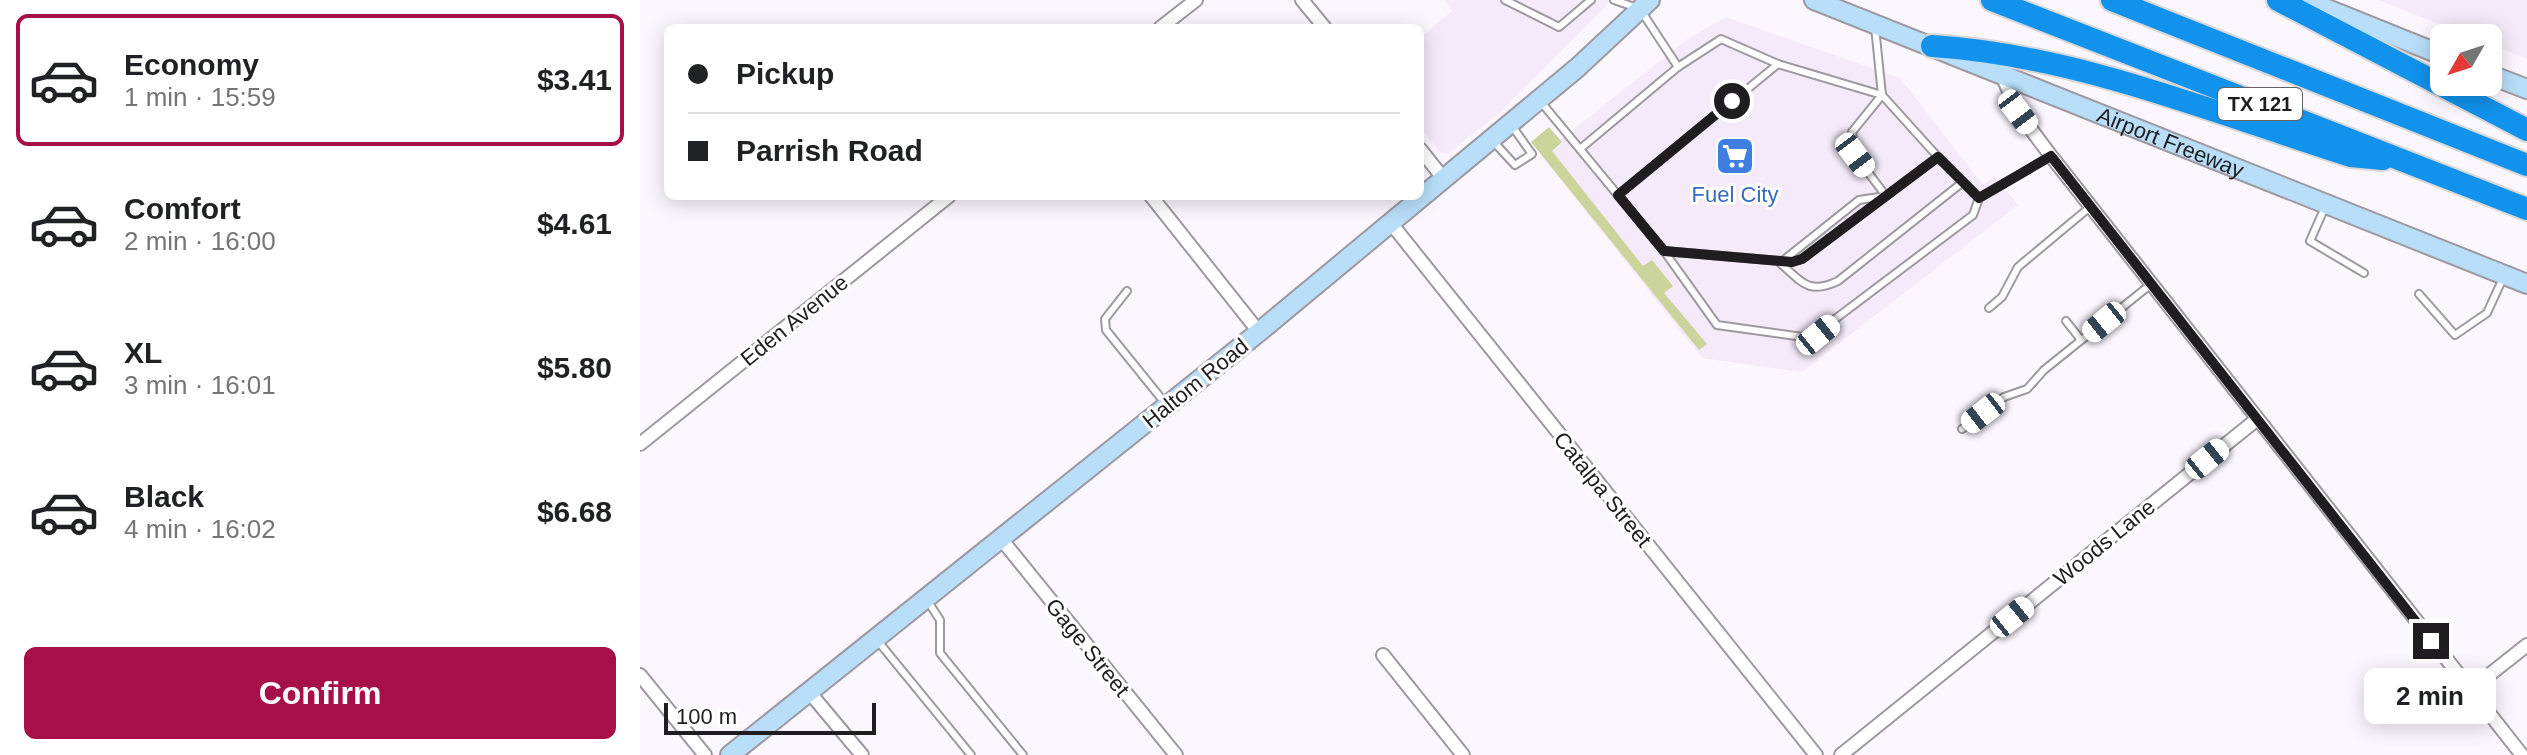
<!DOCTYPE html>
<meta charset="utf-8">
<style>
:root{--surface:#fff;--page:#f2f2f2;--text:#202124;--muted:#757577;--line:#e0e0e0;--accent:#a60f47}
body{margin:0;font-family:Helvetica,sans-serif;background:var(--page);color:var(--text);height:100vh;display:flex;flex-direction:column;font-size:30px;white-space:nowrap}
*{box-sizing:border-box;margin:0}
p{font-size:26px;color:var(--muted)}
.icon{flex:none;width:44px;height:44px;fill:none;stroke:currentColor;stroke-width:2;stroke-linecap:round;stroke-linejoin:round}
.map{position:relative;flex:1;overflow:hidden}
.details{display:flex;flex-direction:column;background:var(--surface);width:640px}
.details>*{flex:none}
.hud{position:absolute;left:24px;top:24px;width:760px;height:176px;border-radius:12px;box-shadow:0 4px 20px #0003;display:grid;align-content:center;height:176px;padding:0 24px;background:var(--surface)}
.needle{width:52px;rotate:231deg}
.tools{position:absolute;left:1790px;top:24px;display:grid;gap:16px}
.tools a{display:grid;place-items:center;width:72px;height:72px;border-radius:12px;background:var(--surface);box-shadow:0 4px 20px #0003;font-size:40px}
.scale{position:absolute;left:24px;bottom:20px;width:212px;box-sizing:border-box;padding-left:8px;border:4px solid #1f1d20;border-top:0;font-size:22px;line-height:28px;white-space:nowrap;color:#1f1d20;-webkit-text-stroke:6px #fff;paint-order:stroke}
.end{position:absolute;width:36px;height:36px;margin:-18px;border:10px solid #1f1d20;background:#fff;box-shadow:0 0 0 4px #fff}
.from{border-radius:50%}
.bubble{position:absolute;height:56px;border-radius:12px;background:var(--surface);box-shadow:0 4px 20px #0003;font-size:26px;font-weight:600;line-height:56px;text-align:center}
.car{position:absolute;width:24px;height:48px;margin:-24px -12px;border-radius:10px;box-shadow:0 0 6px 2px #0007;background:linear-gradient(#fff 24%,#345 0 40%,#fff 0 76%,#345 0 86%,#fff 0)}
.hud b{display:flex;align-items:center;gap:28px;height:76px;font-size:30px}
.hud b+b{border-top:2px solid var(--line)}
.hud i{width:20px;height:20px;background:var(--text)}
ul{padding:14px 0 0;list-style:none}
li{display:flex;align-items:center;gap:24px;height:132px;margin:0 16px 12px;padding:0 8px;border:4px solid transparent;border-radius:12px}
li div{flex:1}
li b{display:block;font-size:30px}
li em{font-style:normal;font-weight:600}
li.on{border-color:var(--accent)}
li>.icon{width:72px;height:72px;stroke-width:1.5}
.button{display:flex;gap:16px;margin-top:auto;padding:16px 24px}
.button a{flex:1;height:92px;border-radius:12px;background:var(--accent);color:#fff;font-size:32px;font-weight:600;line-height:92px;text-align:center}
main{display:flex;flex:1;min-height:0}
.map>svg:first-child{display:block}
</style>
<main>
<section class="details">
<ul>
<li class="on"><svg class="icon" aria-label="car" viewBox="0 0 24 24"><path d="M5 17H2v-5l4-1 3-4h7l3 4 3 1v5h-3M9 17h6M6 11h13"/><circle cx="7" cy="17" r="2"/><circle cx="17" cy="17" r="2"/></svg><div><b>Economy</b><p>1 min · 15:59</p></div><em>$3.41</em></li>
<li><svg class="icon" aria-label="car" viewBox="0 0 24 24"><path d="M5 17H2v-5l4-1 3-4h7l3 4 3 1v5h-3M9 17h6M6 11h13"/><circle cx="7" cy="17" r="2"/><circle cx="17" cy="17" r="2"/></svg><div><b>Comfort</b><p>2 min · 16:00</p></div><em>$4.61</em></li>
<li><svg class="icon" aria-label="car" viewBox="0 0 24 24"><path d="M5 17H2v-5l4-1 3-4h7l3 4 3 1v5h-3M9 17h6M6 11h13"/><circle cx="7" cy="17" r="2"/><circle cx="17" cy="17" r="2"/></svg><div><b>XL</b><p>3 min · 16:01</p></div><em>$5.80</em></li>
<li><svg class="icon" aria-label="car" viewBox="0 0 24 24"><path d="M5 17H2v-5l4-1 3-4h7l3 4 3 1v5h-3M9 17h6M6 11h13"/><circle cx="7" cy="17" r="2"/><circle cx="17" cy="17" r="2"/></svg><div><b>Black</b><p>4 min · 16:02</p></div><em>$6.68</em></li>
</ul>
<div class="button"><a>Confirm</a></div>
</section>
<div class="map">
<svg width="1887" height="755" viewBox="0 0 1887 755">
<rect width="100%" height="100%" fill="#fcf7ff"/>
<g fill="#f4eaf9">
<polygon points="804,0 972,0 864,109 808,154 801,153 780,128 780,38 812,11"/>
<polygon points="1738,0 1887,0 1887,59 1848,43 1848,38 1834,38"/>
<polygon points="1086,17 1260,78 1343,185 1355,176 1378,205 1162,372 1062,358 901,155 1049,38"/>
</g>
<polygon fill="#cbd49b" points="909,127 922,142 912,151 1003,266 1012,260 1033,286 1024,293 1067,344 1059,350 891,142"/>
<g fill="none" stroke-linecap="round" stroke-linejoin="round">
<g stroke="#9e99a0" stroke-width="10">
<g id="service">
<polyline points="865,0 919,27 951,0"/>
<path d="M974,0l26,9 38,58 43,-28 57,25 104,31 -30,37 3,23 31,41 -27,4 -79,63c22,19 28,32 58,18l125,-99"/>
<polyline points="1235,27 1242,95 1298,157"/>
<polyline points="901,102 1024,251 1152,262 1162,259 1298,157 1339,198 1411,156"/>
<polyline points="852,140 875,165 892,154 872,126"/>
<polyline points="940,149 1038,67"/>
<polyline points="978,195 1138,64"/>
<polyline points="1685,207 1670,241 1724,273"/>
<polyline points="1024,251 1077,325 1170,338 1333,215 1339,198"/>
<polyline points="487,291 465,319 466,330 525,403"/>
<polyline points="1779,294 1815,335 1847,313 1863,278"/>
<polyline points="1349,308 1362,297 1378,267 1450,207"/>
<polyline points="1426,321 1441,340"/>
<polyline points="1322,429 1364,397 1387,389 1404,370 1510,285"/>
<polyline points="287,600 300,620 300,653 383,755"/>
<polyline points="237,640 331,755"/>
</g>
</g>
<g stroke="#9e99a0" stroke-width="16">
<g id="minor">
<polyline points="662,0 685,28"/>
<polyline points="520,28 556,0"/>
<polyline points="1362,75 1378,112 1411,156 1882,755"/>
<polyline points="780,149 803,178"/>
<polyline points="511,196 619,332"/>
<polyline points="750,222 1176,755"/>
<polyline points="0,444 309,196"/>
<polyline points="362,540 536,755"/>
<polyline points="743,655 823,755"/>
<polyline points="0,675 65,755"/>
<polyline points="1830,690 1887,645"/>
<polyline points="170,693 222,755"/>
<polyline points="1201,755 1616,420"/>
</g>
</g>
<g stroke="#9e99a0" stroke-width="22">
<g id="secondary">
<path id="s1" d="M1174,0l713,284"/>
<polyline points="1665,0 1804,56"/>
<polyline points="1848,74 1887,89"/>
<polyline points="90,755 619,332 937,68 1010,0"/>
</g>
</g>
<g stroke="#d7d6d7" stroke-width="26">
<g id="motorway">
<polyline points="1352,0 1887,209"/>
<polyline points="1472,0 1887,165"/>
<polyline points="1638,0 1887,130"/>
<path d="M1292,46c144,9 283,67 419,110l32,3"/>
</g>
</g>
<use href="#service" stroke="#fff" stroke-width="6"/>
<use href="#minor" stroke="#fff" stroke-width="12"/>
<use href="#secondary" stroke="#b8def9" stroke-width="18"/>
<use href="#motorway" stroke="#1192ec" stroke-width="22"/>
</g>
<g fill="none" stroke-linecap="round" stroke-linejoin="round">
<polyline stroke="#1f1d20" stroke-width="10" points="1092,101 978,195 1024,251 1152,262 1162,259 1298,157 1339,198 1411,156 1791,641"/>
</g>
<defs>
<g id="supermarket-square" transform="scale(2)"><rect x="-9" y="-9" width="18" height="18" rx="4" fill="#3f7fe0" stroke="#fff"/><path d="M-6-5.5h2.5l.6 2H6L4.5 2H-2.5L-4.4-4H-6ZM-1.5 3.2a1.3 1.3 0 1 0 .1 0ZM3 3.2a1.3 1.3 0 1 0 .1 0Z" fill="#fff"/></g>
</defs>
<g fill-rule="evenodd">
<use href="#supermarket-square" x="1095" y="156"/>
</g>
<g text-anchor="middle" stroke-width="6" stroke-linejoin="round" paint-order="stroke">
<rect fill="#fff" stroke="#626163" stroke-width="2" x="1578" y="88" width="84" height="32" rx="6"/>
<g font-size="20" font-weight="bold" fill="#1f1d20">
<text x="1620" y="111">TX 121</text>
</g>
<g font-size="22" fill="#1f1d20" stroke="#fff">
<text dy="8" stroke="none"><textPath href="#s1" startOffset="384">Airport Freeway</textPath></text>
<text transform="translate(154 320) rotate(-39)" y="8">Eden Avenue</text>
<text transform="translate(555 383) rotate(-39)" y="8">Haltom Road</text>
<text transform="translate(963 489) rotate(51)" y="8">Catalpa Street</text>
<text transform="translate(1464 542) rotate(-39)" y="8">Woods Lane</text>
<text transform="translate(448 647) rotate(51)" y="8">Gage Street</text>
</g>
<g font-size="22" fill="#366cbe" stroke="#fff">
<text x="1095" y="202">Fuel City</text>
</g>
</g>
</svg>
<div class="tools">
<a><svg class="needle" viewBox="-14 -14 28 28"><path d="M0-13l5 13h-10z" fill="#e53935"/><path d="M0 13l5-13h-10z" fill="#757577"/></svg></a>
</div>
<div class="scale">100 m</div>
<i class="end from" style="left:1092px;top:101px"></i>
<i class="end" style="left:1791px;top:641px"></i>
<div class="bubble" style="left:1724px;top:668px;width:132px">2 min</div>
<i class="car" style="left:1378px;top:112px;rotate:143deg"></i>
<i class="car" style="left:1215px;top:155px;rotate:143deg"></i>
<i class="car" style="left:1464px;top:322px;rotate:231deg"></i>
<i class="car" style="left:1178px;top:335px;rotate:51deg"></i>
<i class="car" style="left:1343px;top:413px;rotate:232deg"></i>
<i class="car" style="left:1567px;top:459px;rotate:51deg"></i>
<i class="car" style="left:1372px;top:617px;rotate:51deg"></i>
<div class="hud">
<b><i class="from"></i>Pickup</b>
<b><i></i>Parrish Road</b>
</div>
</div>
</main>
